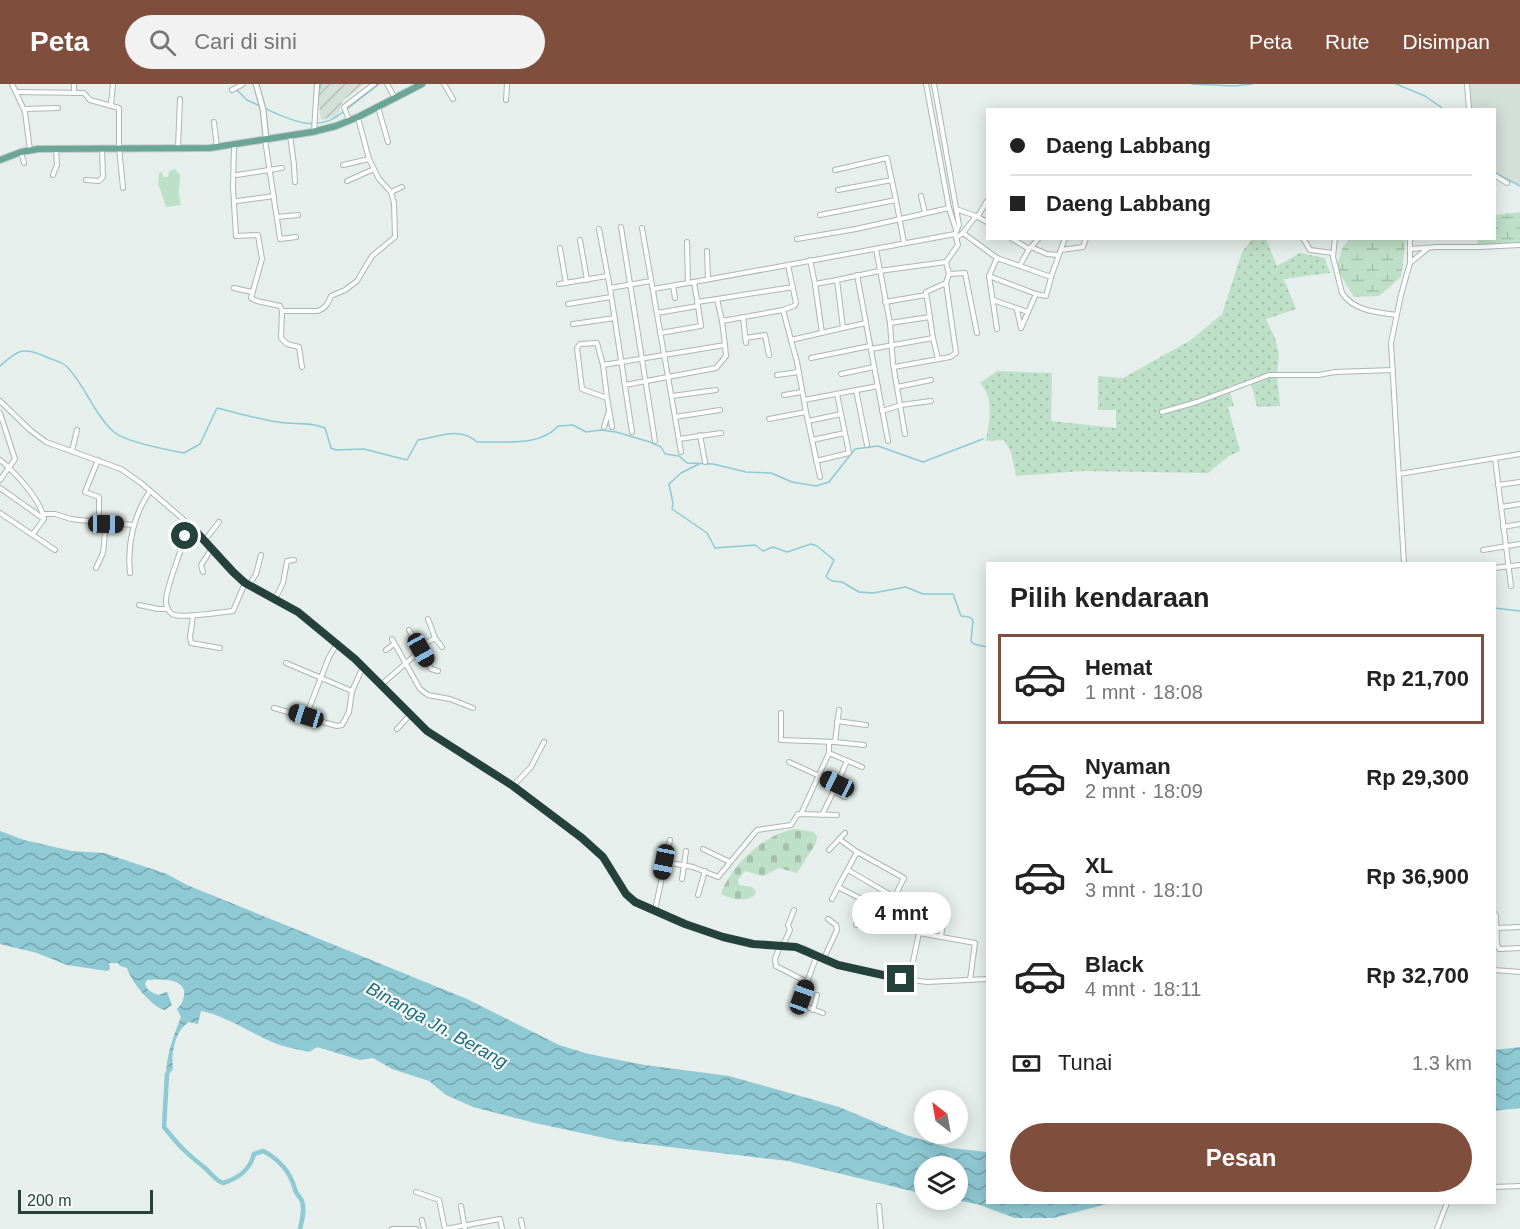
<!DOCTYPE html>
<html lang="id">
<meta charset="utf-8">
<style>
:root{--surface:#fff;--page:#f2f2f2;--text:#222;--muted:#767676;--line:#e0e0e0;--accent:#804e3d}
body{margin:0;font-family:Arial,sans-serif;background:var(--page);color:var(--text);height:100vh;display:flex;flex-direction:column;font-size:22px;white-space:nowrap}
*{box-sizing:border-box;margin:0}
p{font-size:20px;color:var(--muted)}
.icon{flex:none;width:33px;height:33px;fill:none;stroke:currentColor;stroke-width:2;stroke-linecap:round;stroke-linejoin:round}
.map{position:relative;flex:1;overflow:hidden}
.panel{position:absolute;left:986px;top:478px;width:510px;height:642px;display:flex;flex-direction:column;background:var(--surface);border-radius:0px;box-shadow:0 3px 15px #0003}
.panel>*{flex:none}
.guide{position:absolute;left:986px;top:24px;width:510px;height:132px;border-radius:0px;box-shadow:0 3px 15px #0003;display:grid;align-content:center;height:132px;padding:0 24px;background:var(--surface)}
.needle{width:39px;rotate:329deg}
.fabs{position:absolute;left:914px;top:1006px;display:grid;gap:12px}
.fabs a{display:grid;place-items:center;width:54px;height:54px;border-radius:50%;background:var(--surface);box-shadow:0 3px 15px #0003;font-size:30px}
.scale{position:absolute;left:18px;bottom:15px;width:135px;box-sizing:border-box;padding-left:6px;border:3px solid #24423a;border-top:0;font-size:16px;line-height:21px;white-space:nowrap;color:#24423a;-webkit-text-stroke:4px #f7fbf9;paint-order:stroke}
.end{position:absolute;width:27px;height:27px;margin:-14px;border:8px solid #24423a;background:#fff;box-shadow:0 0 0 3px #fff}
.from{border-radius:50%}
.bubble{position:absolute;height:42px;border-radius:21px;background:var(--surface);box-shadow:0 3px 15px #0003;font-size:20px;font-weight:700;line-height:42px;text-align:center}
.car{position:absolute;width:18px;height:36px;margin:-18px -9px;border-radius:8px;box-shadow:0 0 4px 2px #0007;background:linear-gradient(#222 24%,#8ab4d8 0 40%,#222 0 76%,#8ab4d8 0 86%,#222 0)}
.guide b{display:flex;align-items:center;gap:21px;height:57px;font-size:22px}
.guide b+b{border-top:2px solid var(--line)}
.guide i{width:15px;height:15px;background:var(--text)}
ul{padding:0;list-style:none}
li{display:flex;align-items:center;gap:18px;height:90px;margin:0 12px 9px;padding:0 12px;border:3px solid transparent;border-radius:0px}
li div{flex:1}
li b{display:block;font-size:22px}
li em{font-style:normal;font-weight:700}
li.current{border-color:var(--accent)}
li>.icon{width:54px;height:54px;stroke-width:1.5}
h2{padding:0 24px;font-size:27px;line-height:72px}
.pay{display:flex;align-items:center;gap:15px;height:66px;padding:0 24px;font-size:22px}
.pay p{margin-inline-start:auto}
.cta{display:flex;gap:12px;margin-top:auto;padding:12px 24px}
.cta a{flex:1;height:69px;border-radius:36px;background:var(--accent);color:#fff;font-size:24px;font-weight:700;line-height:69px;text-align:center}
header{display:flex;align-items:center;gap:36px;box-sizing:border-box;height:84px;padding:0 30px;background:var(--accent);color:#fff}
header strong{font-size:28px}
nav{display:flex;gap:33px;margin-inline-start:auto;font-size:21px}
.search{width:420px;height:54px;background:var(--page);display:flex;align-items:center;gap:15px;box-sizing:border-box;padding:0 21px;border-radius:33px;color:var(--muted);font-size:22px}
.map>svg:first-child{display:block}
</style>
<header>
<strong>Peta</strong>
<div class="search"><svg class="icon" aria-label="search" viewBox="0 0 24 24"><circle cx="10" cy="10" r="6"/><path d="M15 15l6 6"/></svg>Cari di sini</div>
<nav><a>Peta</a><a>Rute</a><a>Disimpan</a></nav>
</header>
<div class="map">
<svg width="1520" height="1145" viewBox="0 0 1520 1145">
<defs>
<pattern id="industrial-furrows" width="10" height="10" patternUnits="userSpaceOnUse" patternTransform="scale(1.5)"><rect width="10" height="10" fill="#d4dfda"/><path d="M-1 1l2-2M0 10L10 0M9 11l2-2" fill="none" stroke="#b6c1bc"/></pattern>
<pattern id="grass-dots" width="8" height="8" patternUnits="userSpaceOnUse" patternTransform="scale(1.5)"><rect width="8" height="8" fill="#bfe0c8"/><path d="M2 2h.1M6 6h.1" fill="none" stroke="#a4c1ad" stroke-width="1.8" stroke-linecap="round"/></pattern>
<pattern id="wetland-marsh" width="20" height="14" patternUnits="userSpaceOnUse" patternTransform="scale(1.5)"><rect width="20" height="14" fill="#bfe0c8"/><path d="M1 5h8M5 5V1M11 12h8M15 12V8" fill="none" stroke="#a4c1ad"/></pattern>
<pattern id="cemetery-stones" width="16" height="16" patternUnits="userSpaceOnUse" patternTransform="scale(1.5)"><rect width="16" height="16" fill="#bfe0c8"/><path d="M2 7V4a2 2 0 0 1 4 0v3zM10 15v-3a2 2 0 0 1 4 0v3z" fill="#a4c1ad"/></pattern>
<pattern id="water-waves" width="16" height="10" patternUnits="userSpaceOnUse" patternTransform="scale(1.5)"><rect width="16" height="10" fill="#8ec9d4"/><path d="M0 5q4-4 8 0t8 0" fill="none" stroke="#74a5ad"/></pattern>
</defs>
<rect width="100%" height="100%" fill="#e6efeb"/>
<polygon fill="#d4dfda" points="1469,0 1520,0 1520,102 1494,88 1494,26 1470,25"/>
<polygon fill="url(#industrial-furrows)" points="318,0 364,0 342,17 338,32 321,36 317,6"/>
<path fill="url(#grass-dots)" d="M1252,155h14l11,27 23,-13 25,5 5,15 -46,6 12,30 -30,10 9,19 4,17 -2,20 3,31 -23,1 -6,-24 -23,3 6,20 -6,1 12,44 -11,5 -21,17 -125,-2 -67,5 -5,-24 -7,-12 -18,1c3,-19 9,-43 -6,-58l17,-12 55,2 -1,48 65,7v-18h-18v-34l25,2 68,-38 31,-26 20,-62z"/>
<g fill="url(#wetland-marsh)">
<polygon points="1520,128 1520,159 1477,163 1478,155 1494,154 1494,131"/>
<polygon points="1349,155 1406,155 1401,193 1379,212 1354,213 1336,184 1342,165"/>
</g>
<path fill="url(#cemetery-stones)" d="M797,745l16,3 4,4 -1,7 -19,30 -18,-5 -16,8 -18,-5 -7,9 1,5 13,2 4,4 -2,5c-9,6 -24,3 -33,-2 10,-29 45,-62 76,-65z"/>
<polygon fill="#bfe0c8" points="175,85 180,91 179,110 181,121 166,123 158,99 159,89 162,88 163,93 168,93 169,87"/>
<g fill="url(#water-waves)">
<path d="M0,747l24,9 48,11 32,2 63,21 20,11 280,114 92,46 30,9 56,11 84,11 110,31 67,28 44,13 37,4v51h124l-58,15h-38l-38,-14 -23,-4h3v-33h-33v27l-136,-33 -169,-20 -84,-18 -62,-16 -27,-12 -17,-14 -37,-12 -19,-11 -13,2 -43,-13 -8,5c-12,-3 -26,-5 -37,-10 -23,-10 -48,-27 -71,-31l-3,13 -9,-2c-14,8 -18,32 -16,47l-7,9c0,-22 7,-41 15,-61l-4,-8c5,-5 6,-8 7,-13 3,-19 -25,-17 -37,-16l-2,4c2,7 7,8 13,11l9,-3 5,13 -7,5c-13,-3 -34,-28 -38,-42l-7,-2 -2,-3h-9l1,6 -3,2 -40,-6 -30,-12 -37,-9z"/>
<polygon points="1520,963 1520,1024 1494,1027 1494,966"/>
</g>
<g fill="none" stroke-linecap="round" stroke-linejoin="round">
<g stroke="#8ec9d4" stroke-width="1.5">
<polyline points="1192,0 1234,2 1252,0"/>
<polyline points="1396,0 1425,12 1445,26"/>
<polyline points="237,6 247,16 260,22"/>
<polyline points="318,11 321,0"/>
<path d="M264,24c26,12 54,26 79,4"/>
<polyline points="347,25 379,0"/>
<polyline points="1494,88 1520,102"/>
<path d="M0,282c17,-15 22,-20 44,-10 6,3 15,5 21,9 17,14 29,50 49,67 11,10 54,18 70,21l16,-9 17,-36c21,5 40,11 61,14 17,3 31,-1 47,6l6,20 5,2 28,-1 43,11 11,-20c21,-3 41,-14 59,2 25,-1 64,5 81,-16l15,-1 13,7 15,-2 15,2 34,10 11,5 4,7 14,2 8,7 26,1 33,8 25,1 21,9 24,4 13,-4 26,-33 23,-3 45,16 60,-23"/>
<polyline points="699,380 681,389 669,400 673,419 672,425 707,449 715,464 755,461 763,467 773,463 787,468 811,460 817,462 834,476 826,493 832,497 842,498 859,508 873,509 906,503 923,510 953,510 961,532 969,533 973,536 971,557 974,560 987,563"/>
<polyline points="1494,524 1520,527"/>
</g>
<path stroke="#8ec9d4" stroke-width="4.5" d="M167,990l-3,53c15,19 22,26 41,41 7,6 10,12 18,15 16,-5 27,-13 31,-29l9,-3c16,8 27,21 32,38 1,5 5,8 7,12 3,9 0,19 -2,28"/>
<g stroke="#a8b8b2" stroke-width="6">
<g id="minor">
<polyline points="12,0 25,28 30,66"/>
<polyline points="387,0 395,14"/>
<polyline points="444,0 453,15"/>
<polyline points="926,0 949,124 956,146"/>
<polyline points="1467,0 1469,26"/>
<polyline points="232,6 243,0"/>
<polyline points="16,8 84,9 90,16 119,24 119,63 123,104"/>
<polyline points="74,9 74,0"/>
<polyline points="506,16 507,0"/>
<polyline points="111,20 113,0"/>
<polyline points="378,23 388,58"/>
<polyline points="24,25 58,24"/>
<polyline points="349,36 344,23 374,0"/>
<polyline points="214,38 217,63"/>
<polyline points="314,47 317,0"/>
<polyline points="290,51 294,81 295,98"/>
<polyline points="265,56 280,155 296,153"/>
<polyline points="234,61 233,103 236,152 258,151 262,175 251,214 257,217 280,222 282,227 281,254 287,260 299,263 302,283"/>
<polyline points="178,63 180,15"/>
<polyline points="21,68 24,79"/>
<polyline points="343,81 369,75"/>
<polyline points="835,86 887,74 896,116"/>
<polyline points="53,91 57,81 56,64"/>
<polyline points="237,91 282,84"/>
<polyline points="1494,91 1507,99"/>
<polyline points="86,96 99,97 103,93 102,64"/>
<polyline points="347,97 374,85"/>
<polyline points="838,106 892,96"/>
<polyline points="391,108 402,103"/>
<polyline points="921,112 925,129"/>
<polyline points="237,117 274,112"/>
<polyline points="956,125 976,132"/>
<polyline points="820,131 896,116 904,159"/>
<polyline points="978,132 987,117"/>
<polyline points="277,133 298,131"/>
<polyline points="621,143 655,357"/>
<polyline points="642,144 675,333 720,326"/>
<polyline points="599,145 610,204"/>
<polyline points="963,149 976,132 987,138"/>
<polyline points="957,153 963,149 997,174 989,192 997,245"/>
<polyline points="1011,154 1029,165 1031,163 1047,170 1058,171"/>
<polyline points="1303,154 1310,166 1333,169"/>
<path d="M1335,154l-2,19 9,36c12,18 34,19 54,22"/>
<polyline points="797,155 856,145 949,124"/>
<polyline points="580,156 587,196"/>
<polyline points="687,158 688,199"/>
<polyline points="1031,163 1039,154"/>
<polyline points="560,164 566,199"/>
<polyline points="876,165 890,239 893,280 905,350"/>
<polyline points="1410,165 1437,163 1479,163 1520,161"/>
<polyline points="1061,166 1083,163 1086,154"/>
<polyline points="707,167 708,195"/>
<polyline points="997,174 1051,193 1065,154"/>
<polyline points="810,176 815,200"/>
<polyline points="1410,179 1427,165"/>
<polyline points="1020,181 1029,165"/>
<polyline points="949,190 965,189 977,249"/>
<polyline points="857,191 888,357"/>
<polyline points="989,192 1036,210 1028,228 993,216"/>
<polyline points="694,198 788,181"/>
<polyline points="559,200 607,192"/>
<polyline points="673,202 675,214"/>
<polyline points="234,204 252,208"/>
<polyline points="653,205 694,198 698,222"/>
<polyline points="1036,210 1046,212 1051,194"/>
<polyline points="697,218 717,215"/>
<polyline points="885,218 926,211"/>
<polyline points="568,220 611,213"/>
<polyline points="783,226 794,222 796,219 788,181 955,150 959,141 934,0"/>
<polyline points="1017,226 1021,244 1028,228"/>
<path d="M282,227h36c8,-3 10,-8 13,-15l14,-6 12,-9 15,-25 23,-19 -1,-34 -3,-11 -12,-13 -10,-20 -11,-41"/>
<polyline points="657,229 698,222 701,242 660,249"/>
<polyline points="743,233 746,259"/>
<polyline points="722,237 717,215 793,203"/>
<polyline points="890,239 930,233"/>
<polyline points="573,240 615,234"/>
<polyline points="843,244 866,239"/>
<polyline points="822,249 815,200 837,196"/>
<polyline points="745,254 765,251 769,271"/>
<polyline points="933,254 938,275"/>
<polyline points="871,265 933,254 926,208 946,199"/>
<polyline points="811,274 870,262"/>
<polyline points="603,281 725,261 722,237 783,226 791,256 843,244 837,196 879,187 946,178"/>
<polyline points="894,283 950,273 956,269 946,199 949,190 946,178 958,161 955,150"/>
<polyline points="841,290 874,283"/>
<polyline points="777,291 799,288"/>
<polyline points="625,301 716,284 726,272 725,261"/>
<polyline points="897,303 931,296"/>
<polyline points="856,306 867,361"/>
<polyline points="784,311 802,308"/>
<polyline points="672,312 716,306"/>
<polyline points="607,314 603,281 597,259 580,260 577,264 582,305 607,314 612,343"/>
<polyline points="804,316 878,302"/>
<polyline points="0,317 30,346 46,358 121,385 141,399 191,442 242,496 298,528 355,575 427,647 513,702 598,768 608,779 619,800 631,815 698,845 745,859 803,864 838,881 890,893 927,898 987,895"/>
<polyline points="882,327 901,321 931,317"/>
<polyline points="806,328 820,393"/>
<polyline points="1162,328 1197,318 1269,291 1318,291 1335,288 1393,286"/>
<polyline points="0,329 15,375 0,396"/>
<polyline points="675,333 681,368"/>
<polyline points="769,335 806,328 797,278 791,256"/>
<polyline points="808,337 841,330"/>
<polyline points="604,343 609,327"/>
<polyline points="632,348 610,204 651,197"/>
<polyline points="700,351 705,378"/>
<polyline points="679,355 721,349"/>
<polyline points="812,356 845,349"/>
<polyline points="72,367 77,346"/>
<polyline points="1495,374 1511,502"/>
<path d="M0,376c15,12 41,40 44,59"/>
<polyline points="98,376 85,408 99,413 99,438"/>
<polyline points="816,377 849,369 837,310"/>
<polyline points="1399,390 1520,370"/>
<polyline points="1498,401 1520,398"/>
<polyline points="0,404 44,435 33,450"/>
<polyline points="1501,423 1520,420"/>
<polyline points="0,429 55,466"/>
<polyline points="43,430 55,430 71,435 106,439 103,469 96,484"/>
<polyline points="106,439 134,441"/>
<path d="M191,442c-6,11 -26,65 -25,76 0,4 3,10 6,12 7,5 50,-2 61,-3l12,-28"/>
<polyline points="1503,443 1520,440"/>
<polyline points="205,456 219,438"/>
<polyline points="1483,466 1520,460"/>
<polyline points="1404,480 1391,259 1401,211 1410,179 1410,154"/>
<polyline points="1494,484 1520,481"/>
<polyline points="203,488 201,481 212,464"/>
<path d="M130,489c-3,-29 4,-59 20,-82"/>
<polyline points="249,501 256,490 261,471"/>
<polyline points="275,515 283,499 287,477 294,476"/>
<polyline points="139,521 158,525 168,525"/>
<polyline points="193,532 190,553 191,559 220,564"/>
<polyline points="428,535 435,554 442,563"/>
<polyline points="392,555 420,605 428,611 450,615 473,624"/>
<polyline points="419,563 435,554"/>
<polyline points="386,566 394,560"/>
<polyline points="421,566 431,585 438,587"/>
<polyline points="381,601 421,566 409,546"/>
<polyline points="352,607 363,583"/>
<polyline points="274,624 337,642 342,641 349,628 352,607 286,579"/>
<polyline points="781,629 781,656 835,658 864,661"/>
<polyline points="306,632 329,573 337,560"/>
<polyline points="837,637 866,641"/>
<polyline points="397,645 411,630"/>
<polyline points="835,658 839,626"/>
<polyline points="829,669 862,683"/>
<polyline points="789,678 837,700 822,731"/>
<polyline points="837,700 847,677"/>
<polyline points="513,702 531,683 544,658"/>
<polyline points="833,707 845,713"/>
<polyline points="801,730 829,669 829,658"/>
<polyline points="839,755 857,768 838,803 887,828 904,842 919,849 975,859 970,896"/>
<polyline points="703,765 730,778"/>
<polyline points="829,766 845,749"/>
<polyline points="857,768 904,794 887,828"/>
<polyline points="664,778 693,783 718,793 757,746 791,741 798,730 837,731"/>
<polyline points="848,786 894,813"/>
<polyline points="682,795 686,767"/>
<polyline points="698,811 705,787"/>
<polyline points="832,815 838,803"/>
<polyline points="655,826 670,756"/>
<polyline points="1494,829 1496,831 1497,860 1499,865 1520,864"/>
<polyline points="856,841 866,817"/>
<polyline points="1497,844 1520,843"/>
<polyline points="941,853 945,825"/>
<polyline points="783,861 790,846 788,841 794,826"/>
<polyline points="780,862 775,875 776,882 807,898"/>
<polyline points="817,871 799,920 823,929"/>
<polyline points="824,874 837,846 836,841 828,835"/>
<polyline points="1494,886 1520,888"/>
<polyline points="909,896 919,849"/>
<polyline points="813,926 817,911"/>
<polyline points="1494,1103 1520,1102"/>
<polyline points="416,1108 439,1116 445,1145"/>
<polyline points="461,1122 465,1145"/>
<polyline points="879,1122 881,1145"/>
<polyline points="422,1136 424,1145"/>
<polyline points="521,1136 523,1145"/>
<polyline points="392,1145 416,1145"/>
<polyline points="445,1145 500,1135 502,1145"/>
<polyline points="1437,1145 1447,1119"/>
</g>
</g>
<g stroke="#a8b8b2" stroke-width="7">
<polyline id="tertiary" points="256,0 263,25 266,54"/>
</g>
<g stroke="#c2cac8" stroke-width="8">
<polyline id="primary" points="0,76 21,68 38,65 210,64 312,48 336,42 358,33 422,0"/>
</g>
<use href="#minor" stroke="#fff" stroke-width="4"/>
<use href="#tertiary" stroke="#fff" stroke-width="4.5"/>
<use href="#primary" stroke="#6aa596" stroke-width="6"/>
</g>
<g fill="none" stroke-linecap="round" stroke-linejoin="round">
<polyline stroke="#24423a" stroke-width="8" points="185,452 191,442 233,488 245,499 298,528 355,575 427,647 513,702 582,754 603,773 626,810 635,818 685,840 723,853 753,860 796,863 838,881 901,895"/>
</g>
<g text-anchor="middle" stroke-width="4.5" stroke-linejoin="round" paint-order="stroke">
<g font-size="18" font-style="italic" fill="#1c6f80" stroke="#f7fbf9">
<text transform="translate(437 941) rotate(29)" y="6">Binanga Jn. Berang</text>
</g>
</g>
</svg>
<div class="fabs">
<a><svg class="needle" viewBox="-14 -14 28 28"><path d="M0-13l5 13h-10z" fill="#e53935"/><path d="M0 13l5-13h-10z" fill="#767676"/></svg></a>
<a><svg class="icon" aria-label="layers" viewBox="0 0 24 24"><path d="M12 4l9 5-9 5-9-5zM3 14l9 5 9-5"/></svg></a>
</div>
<div class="scale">200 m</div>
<i class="end from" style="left:185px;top:452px"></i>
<i class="end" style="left:901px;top:895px"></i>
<div class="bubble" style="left:852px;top:808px;width:99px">4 mnt</div>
<i class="car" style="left:106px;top:440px;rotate:91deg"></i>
<i class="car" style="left:421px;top:566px;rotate:151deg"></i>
<i class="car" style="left:306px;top:632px;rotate:287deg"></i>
<i class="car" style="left:837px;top:700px;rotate:295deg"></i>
<i class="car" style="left:664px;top:778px;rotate:191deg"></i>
<i class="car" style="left:802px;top:913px;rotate:20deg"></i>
<div class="guide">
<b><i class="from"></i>Daeng Labbang</b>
<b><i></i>Daeng Labbang</b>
</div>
<section class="panel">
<h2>Pilih kendaraan</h2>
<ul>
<li class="current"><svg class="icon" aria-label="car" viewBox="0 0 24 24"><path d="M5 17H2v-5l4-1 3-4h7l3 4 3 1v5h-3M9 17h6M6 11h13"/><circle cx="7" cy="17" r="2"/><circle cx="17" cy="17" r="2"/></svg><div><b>Hemat</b><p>1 mnt · 18:08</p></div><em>Rp 21,700</em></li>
<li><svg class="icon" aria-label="car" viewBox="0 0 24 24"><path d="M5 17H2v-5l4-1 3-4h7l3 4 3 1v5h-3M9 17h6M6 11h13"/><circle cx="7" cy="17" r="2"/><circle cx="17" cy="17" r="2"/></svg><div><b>Nyaman</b><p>2 mnt · 18:09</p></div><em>Rp 29,300</em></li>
<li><svg class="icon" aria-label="car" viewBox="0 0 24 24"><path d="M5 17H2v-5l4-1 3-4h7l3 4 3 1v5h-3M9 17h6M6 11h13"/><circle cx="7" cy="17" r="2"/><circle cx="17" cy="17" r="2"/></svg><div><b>XL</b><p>3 mnt · 18:10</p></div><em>Rp 36,900</em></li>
<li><svg class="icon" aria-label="car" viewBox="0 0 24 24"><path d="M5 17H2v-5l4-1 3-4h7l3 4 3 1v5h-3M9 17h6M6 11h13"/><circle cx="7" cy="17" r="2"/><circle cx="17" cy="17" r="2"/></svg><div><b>Black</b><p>4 mnt · 18:11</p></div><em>Rp 32,700</em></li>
</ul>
<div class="pay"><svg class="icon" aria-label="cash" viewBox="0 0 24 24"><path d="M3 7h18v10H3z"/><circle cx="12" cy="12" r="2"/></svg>Tunai<p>1.3 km</p></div>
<div class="cta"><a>Pesan</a></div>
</section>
</div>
